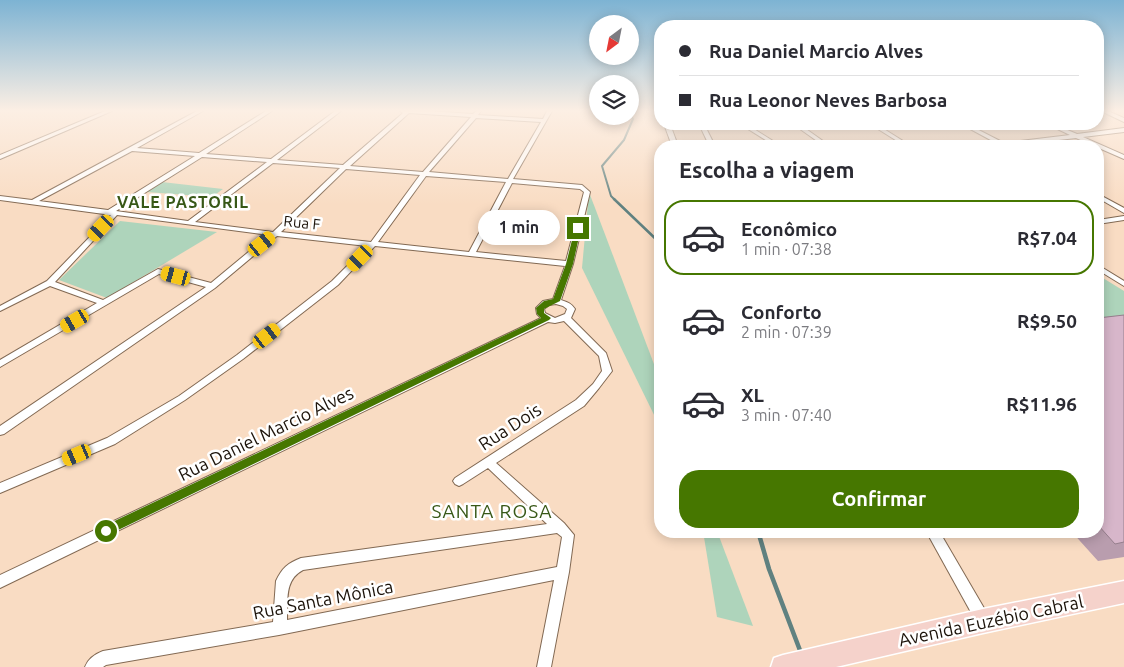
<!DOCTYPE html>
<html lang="pt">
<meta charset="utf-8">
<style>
:root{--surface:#fff;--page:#f7f7f7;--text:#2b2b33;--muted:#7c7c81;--line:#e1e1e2;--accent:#467700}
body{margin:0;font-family:Ubuntu,sans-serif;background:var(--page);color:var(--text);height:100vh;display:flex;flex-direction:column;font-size:19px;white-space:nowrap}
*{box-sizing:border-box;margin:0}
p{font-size:16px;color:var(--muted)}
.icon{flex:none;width:28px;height:28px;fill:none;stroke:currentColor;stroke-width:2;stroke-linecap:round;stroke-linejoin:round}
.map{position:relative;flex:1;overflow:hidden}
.drawer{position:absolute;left:654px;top:140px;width:450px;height:398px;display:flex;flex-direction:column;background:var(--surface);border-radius:20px;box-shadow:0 2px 12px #0003}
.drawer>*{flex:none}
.banner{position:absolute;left:654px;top:20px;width:450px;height:110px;border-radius:20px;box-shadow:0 2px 12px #0003;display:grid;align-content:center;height:110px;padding:0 25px;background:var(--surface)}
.needle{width:32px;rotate:212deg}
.tools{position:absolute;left:589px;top:15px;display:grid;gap:10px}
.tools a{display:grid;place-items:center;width:50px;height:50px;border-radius:50%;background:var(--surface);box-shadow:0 2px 12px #0003;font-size:25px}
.end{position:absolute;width:22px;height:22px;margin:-11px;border:6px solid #467700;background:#fff;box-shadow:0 0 0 2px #fff}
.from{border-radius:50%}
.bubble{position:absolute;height:35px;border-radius:18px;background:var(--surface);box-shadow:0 2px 12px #0003;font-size:16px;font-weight:600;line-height:35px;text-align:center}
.car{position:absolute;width:15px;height:30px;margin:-15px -8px;border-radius:6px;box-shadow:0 0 4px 1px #0007;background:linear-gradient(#f5c518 24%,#345 0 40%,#f5c518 0 76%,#345 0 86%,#f5c518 0)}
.banner b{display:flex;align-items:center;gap:18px;height:48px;font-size:19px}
.banner b+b{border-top:1px solid var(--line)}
.banner i{width:12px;height:12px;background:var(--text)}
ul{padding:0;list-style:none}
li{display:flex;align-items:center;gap:15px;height:75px;margin:0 10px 8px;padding:0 15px;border:2px solid transparent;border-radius:20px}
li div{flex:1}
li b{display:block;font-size:19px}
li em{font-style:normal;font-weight:600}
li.active{border-color:var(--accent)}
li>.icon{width:45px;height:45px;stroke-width:1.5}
h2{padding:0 25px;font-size:22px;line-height:60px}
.button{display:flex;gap:10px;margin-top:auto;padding:10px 25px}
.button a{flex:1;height:58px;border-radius:20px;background:var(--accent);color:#fff;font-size:20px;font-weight:600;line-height:58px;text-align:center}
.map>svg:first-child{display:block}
</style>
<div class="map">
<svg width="1124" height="667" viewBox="0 0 1124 667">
<rect width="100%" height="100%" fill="#f9dcc3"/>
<g fill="#aed4bb">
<polygon points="162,182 223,189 212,197 147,192"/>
<polygon points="589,192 660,380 660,427 582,268"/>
<polygon points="120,221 217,232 107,298 59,280"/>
<polygon points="1098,275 1124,291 1124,321 1098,323"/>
<polygon points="703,531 717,531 753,626 717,617"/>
</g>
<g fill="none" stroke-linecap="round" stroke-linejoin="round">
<polyline stroke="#608180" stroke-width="2" points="615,200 611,196 602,166 624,140 633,119 630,114"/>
<polyline stroke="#608180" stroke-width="2.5" points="614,199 660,243"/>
<polyline stroke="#608180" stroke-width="4.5" points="758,531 769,569 801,653"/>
<g stroke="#826953" stroke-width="2">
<g id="minor">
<polygon points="105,111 112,111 0,159 0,155"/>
<path d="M197,111h6l-66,37 62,5 67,-42h6l-66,43 65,5 64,-48h6l-64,49 66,5 60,-52 -3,-2h29l44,3 3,-3h5l-3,4 65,4 4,-8h5l-39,68 69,6 8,7 -17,72 -12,36c6,2 10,3 14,9l-4,9 35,35 6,18 -13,17 -15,18 -88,57 68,60 10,12 -5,37 -18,95h-14l17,-87 -275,55 -173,30 -3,2h-18c3,-8 10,-13 18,-16l170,-29 3,-41c6,-13 12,-18 25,-23l246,-34 -59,-56 -25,16 -4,2 -4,-2 -2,-3 2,-3 121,-78 17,-16 9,-13 -3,-15 -35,-35 -9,2 -7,-1 -548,266v-13l541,-257 -4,-4 -1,-6 7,-7 10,-2 12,-33 -190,-20 -37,39 -95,74 -58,41 -70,44 -115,49v-10l107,-45 72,-42 58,-41 95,-74 35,-35 -90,-10 -62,52 -211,146 -4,1v-9l206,-139 -47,-13 -159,93v-7l97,-57 -47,-17 -50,25v-5l47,-25 64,-66 -4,1 -3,-2 -104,-14v-4l32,4zM409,113l62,4 -48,55 -73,-6zM476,118l65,4 -33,57 -79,-7zM132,151l63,5 -87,54 -69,-9zM202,157l65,5 -79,59 -72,-10zM273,163l67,5 -67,64 -78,-10zM346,169l74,6 -49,67 -90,-10zM426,176l80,6 -37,70 -91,-10zM512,183l68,6 4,3 -18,69 -90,-9zM117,215l152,20 -58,48 -53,-14 -55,31 -48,-18zM556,304l7,2 4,3 -2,5 -10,4 -10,-5 -1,-4 5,-4zM557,533l5,4 -5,30 -270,53c1,-20 -3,-40 16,-50z"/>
<polygon points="1101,111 1108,111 1124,118 1124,122"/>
<polygon points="664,124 670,124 677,143 708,143 699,124 704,124 715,146 672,146"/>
<polygon points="740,124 746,124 781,146 775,146"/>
<polygon points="793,124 799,124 830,146 824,146"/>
<polygon points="870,124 876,124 911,146 905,146"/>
<polygon points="961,124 967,124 1004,143 1070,135 1047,124 1053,124 1077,134 1124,128 1124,132 1083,137 1124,155 1124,159 1076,138 1008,146 993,146 998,144"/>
<polygon points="1098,194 1124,208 1124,213 1098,198"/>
<polygon points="1124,216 1124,220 1098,224 1098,220"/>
<polygon points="1098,265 1124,281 1124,286 1098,270"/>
<polygon points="926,531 939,531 988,615 990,620 988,625 983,627 978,625"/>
</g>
</g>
<g stroke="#fff" stroke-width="3">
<polygon id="primary" points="1124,581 1124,603 983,633 836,667 771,667 774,658 783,655 983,609"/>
</g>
<use href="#minor" fill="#fff" fill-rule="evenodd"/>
<use href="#primary" fill="#f5d2cb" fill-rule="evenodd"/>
</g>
<polygon fill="#b99dae" points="1124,315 1124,557 1098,561 1071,531 1098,531 1098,318"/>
<polygon fill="#d7b6ca" stroke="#967f8d" points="1124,315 1124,542 1115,544 1098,525 1098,318"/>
<linearGradient id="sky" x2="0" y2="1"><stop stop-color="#7db3d3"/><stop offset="0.54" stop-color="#fcefe4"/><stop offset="1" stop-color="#fcefe4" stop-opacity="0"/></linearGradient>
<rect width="1124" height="205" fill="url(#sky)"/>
<polygon fill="#467700" points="578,226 581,228 573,264 560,301 544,309 544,313 551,318 549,320 110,534 102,534 100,531 102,527 541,318 537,314 536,308 544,301 553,299 566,264 575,228"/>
<g text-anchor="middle" stroke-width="5" stroke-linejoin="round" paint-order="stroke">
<g font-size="15" fill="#1b1209" stroke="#fff">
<text transform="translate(302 223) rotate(6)" y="5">Rua F</text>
</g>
<g font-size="16" font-weight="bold" letter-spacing="1" fill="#385817" stroke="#fff">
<text x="183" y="208">VALE PASTORIL</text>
</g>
<g font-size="18" fill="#1b1209" stroke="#fff">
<text transform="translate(510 427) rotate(-33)" y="6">Rua Dois</text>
<text transform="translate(266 434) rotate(-26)" y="6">Rua Daniel Marcio Alves</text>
<text transform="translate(323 600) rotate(-11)" y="6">Rua Santa Mônica</text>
<text transform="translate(991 621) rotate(-12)" y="6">Avenida Euzébio Cabral</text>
</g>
<g font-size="19" letter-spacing="1" fill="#385817" stroke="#fff">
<text x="492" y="518">SANTA ROSA</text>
</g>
</g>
</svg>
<div class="tools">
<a><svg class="needle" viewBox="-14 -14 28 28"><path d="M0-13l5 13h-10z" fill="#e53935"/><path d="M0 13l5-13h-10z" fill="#7c7c81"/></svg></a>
<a><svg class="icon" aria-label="layers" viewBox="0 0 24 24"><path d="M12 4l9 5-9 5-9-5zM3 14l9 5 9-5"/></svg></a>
</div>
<i class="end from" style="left:106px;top:531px"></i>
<i class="end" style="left:578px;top:228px"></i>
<div class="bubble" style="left:478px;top:210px;width:82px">1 min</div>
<i class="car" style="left:101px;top:228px;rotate:223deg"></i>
<i class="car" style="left:262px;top:244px;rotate:51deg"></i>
<i class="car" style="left:360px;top:258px;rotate:224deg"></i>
<i class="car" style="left:176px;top:276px;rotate:285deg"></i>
<i class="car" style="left:75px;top:321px;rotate:240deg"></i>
<i class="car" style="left:267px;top:336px;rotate:52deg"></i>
<i class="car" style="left:77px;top:455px;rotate:247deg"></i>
<div class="banner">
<b><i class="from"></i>Rua Daniel Marcio Alves</b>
<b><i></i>Rua Leonor Neves Barbosa</b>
</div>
<section class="drawer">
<h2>Escolha a viagem</h2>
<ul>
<li class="active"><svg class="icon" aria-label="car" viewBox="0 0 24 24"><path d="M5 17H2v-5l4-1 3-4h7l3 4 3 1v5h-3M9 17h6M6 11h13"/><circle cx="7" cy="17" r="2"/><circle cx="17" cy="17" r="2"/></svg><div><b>Econômico</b><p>1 min · 07:38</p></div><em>R$7.04</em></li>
<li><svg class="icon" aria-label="car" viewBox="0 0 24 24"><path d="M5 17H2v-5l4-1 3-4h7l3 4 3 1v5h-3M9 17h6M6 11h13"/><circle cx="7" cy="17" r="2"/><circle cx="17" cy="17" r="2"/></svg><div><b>Conforto</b><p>2 min · 07:39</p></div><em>R$9.50</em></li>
<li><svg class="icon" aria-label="car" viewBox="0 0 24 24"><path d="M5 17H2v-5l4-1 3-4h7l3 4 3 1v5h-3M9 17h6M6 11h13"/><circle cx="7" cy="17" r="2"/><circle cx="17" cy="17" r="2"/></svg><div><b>XL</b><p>3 min · 07:40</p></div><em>R$11.96</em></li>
</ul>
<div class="button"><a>Confirmar</a></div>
</section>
</div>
